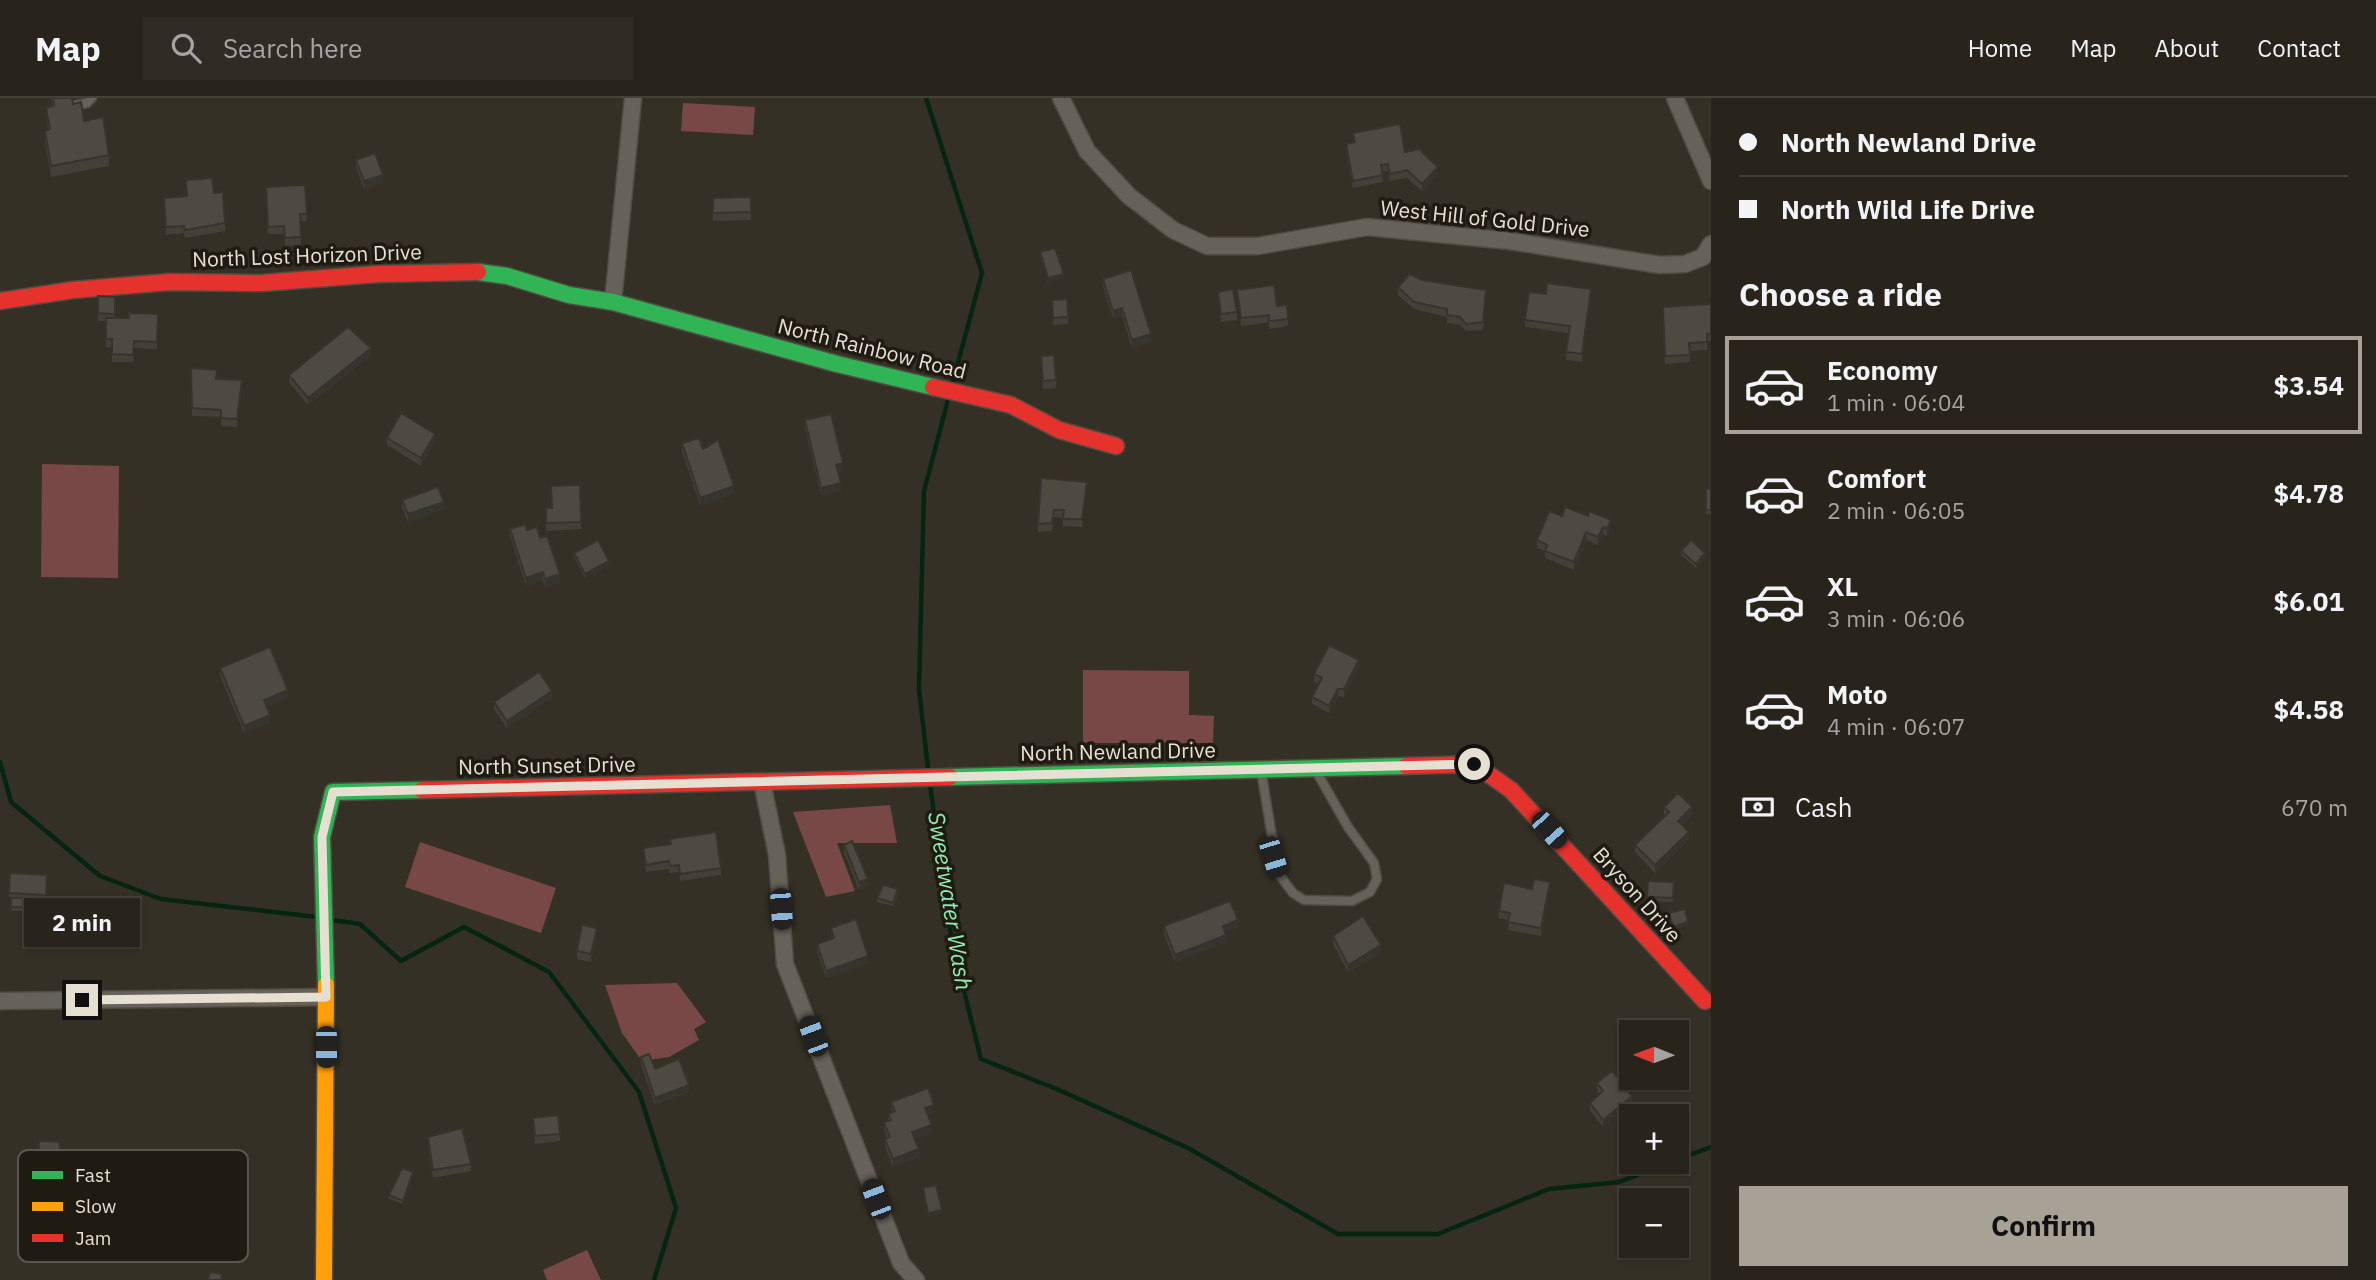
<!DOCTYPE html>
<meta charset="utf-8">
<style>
:root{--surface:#28241c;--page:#302c25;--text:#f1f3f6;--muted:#a5a4a3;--line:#44413b;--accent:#a8a296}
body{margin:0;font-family:"IBM Plex Sans",sans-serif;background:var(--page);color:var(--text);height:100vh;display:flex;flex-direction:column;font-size:26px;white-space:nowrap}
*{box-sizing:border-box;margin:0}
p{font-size:23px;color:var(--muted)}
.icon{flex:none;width:38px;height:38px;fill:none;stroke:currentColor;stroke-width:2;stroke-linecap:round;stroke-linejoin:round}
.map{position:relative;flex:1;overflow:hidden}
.side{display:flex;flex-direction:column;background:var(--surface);width:665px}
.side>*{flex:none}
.top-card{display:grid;align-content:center;height:154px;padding:0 28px;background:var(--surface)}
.needle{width:46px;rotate:271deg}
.tools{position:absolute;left:1619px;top:922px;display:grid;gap:14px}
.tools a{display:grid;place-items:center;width:70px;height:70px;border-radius:0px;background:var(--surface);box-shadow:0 2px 5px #0004,0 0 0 2px var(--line);font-size:35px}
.end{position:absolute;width:32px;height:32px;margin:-16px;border:9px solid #e6e0d3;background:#111;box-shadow:0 0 0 4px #111}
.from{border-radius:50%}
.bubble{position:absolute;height:49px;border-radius:0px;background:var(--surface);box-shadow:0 2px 5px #0004,0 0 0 2px var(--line);font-size:23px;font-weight:800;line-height:49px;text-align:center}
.car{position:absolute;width:21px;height:42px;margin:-21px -10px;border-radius:9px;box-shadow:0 0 5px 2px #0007;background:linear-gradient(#222 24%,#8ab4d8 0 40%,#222 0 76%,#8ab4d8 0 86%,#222 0)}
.top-card b{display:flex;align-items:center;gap:24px;height:66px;font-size:26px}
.top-card b+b{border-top:2px solid var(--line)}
.top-card i{width:18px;height:18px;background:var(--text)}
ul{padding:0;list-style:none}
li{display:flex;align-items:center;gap:21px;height:98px;margin:0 14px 10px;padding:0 14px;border:4px solid transparent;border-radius:0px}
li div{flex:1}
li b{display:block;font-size:26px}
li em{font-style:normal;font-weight:800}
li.on{border-color:var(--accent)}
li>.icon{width:63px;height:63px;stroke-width:1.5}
h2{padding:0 28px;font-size:32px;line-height:84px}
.pay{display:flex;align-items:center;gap:18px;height:77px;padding:0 28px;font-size:26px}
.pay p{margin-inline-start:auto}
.cta{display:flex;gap:14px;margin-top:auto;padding:14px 28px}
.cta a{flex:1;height:80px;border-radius:0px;background:var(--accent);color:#111;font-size:28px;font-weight:800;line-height:80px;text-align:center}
header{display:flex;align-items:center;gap:42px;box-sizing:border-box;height:98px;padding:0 35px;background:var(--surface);border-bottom:2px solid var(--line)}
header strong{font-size:33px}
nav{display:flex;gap:38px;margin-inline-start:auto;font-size:24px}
.search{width:490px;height:63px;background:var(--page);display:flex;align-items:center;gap:18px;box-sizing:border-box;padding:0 24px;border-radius:0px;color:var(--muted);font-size:26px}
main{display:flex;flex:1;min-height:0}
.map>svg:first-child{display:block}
</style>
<header>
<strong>Map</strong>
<div class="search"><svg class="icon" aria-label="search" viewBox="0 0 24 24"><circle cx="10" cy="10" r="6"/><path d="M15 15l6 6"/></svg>Search here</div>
<nav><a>Home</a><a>Map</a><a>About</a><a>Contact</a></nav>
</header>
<main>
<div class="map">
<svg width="1711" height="1182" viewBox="0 0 1711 1182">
<rect width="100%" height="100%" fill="#353025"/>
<g fill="#774846">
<polygon points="683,5 755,9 753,37 681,33"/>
<polygon points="42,366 119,368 118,480 41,479"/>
<polygon points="1083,572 1189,573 1189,617 1214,618 1213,645 1083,645"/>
<polygon points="890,707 897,745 837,745 855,793 826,799 793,714"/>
<polygon points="420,744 556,790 541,835 405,789"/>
<polygon points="677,885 706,924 694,931 699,942 669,959 642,963 622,935 605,887"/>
<polygon points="587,1152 601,1182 547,1182 543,1172"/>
</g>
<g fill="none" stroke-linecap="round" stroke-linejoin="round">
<g stroke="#052511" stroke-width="4.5">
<polyline points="926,0 982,175 952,287"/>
<polyline points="0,664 11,704 100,778 161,801 317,819"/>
<polyline points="928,671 919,591 924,393 949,298"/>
<polyline points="930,687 952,845 981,961 1059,992 1188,1050 1338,1136 1438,1136 1549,1091 1619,1084 1672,1064"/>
<polyline points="332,822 360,826 401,863 464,829 549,874 639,994 676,1110 654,1182"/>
<polyline points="1676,1062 1711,1049"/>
</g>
<g stroke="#504c42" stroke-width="11">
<g id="lane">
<polyline points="72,8 87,5 92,0"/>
<polyline points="1261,672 1278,775 1293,795 1304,802 1352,803 1370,794 1377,781 1374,765 1348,729 1316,673"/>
</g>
</g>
<g stroke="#504c42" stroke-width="19">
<g id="street">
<polyline points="1061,0 1087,53 1129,98 1173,132 1207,148 1258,148 1367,129 1510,143 1660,167 1685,166 1703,159 1711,146"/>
<polyline points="1675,0 1711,83"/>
<polyline points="613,204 633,0"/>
<polyline points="762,684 777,757 785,866 901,1165 916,1182"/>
<polyline points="0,903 326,899"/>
</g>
</g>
<g stroke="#504c42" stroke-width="19">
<g id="fast">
<polyline points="478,174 507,178 569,197 613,204 837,266 933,289"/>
<polyline points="950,679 1406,668"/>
<polyline points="326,887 322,739 333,694 422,692"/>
</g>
</g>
<g stroke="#504c42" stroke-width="19">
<polyline id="slow" points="324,1182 326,887"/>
</g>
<g stroke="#504c42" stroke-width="19">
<g id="jam">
<polyline points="0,203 73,192 169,184 262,185 378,176 478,174"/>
<polyline points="933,289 1011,307 1059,332 1116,348"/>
<polyline points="1406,668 1474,666 1511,692 1705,903"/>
<polyline points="422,692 950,679"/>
</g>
</g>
<use href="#lane" stroke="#65625a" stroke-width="8"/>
<use href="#street" stroke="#65625a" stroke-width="16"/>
<use href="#fast" stroke="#30b455" stroke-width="16"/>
<use href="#slow" stroke="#ff9f0a" stroke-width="16"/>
<use href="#jam" stroke="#e5322d" stroke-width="16"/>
</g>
<g fill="#424038">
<polygon points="51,0 72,0 73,6 84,23 109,57 109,68 51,79 45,44 45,33 48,32 46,10 52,8"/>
<polygon points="1353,35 1405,54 1438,76 1422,93 1407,80 1390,83 1388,73 1382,74 1383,84 1353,90 1346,54 1346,46 1354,45"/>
<polygon points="356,62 383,84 364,91 356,69"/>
<polygon points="305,87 307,123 301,123 301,147 285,148 284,136 268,136 266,89"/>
<polygon points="214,95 225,125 225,133 185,140 184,135 166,137 164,100"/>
<polygon points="751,99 751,122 713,123 713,100"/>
<polygon points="1040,154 1064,180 1048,184 1040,158"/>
<polygon points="1103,181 1151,244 1132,250 1122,218 1113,220 1103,188"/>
<polygon points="1422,182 1486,199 1483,232 1466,233 1460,227 1447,225 1447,219 1414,211 1398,197 1398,189"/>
<polygon points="1237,192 1277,208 1288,221 1288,228 1269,231 1269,224 1241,228"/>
<polygon points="1218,194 1237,214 1237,222 1221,224"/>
<polygon points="1546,196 1591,198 1582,264 1566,262 1568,235 1525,229 1525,222"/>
<polygon points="98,198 115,199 115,220 129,220 158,216 157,251 134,250 133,264 112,264 112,249 106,249 106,223 98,223"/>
<polygon points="1052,202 1068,219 1068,226 1053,227"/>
<polygon points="1711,206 1711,243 1707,243 1707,252 1690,253 1690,264 1665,266 1663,217"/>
<polygon points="371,257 308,307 289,284 289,277"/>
<polygon points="1041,258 1056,282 1056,290 1043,291"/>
<polygon points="191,270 242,289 237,329 221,328 221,319 192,318"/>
<polygon points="805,322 843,373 838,374 841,393 821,397 805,330"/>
<polygon points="387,340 435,343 421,368 387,347"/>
<polygon points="682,345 703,351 734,396 700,407 682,353"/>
<polygon points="1087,384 1082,429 1063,428 1063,420 1054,419 1052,433 1038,434 1038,426"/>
<polygon points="580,387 581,431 546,433 546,410 552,410"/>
<rect x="1706" y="391" width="5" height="25"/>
<polygon points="402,402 444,411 408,424 402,409"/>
<polygon points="1562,418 1611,429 1607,438 1603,436 1598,447 1586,442 1574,472 1545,460 1545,453 1537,450 1537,442"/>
<polygon points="510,431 527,432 540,440 560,484 545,489 543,482 526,488 510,438"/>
<polygon points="1681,453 1705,459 1696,470 1681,457"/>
<polygon points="574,455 609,467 585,480 574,459"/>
<polygon points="220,570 288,599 267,608 270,624 244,635 220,578"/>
<polygon points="1359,570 1344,599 1338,598 1329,615 1312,606 1312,599 1319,586 1314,584 1314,576"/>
<polygon points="552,600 507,630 494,611 494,604"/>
<polygon points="1664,709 1692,717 1682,727 1689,741 1655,775 1635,754 1635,747 1665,718 1664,716"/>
<polygon points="670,741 721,770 721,777 680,783 679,774 670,775 669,771 646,774 643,750 670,746"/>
<polygon points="844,747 868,788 859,792 844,755"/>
<polygon points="10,775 47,777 46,801 29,800 29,813 11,813 11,800 23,800 9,799"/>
<polygon points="1648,783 1674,784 1673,804 1647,803"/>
<polygon points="1532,791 1550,791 1541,838 1508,832 1509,822 1499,820 1499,813"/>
<polygon points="898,795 893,808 877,804 877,800"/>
<polygon points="1164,828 1238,829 1225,834 1226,844 1175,864 1164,836"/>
<polygon points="831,830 868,865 826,880 817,853 817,846 832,841"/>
<polygon points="597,838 591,864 577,861 577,853"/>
<polygon points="1333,838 1381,854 1348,874 1333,846"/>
<polygon points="641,959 655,971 689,994 655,1007 641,967"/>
<polygon points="1597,985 1632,1005 1603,1029 1590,1012 1590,1005 1600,996 1597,993"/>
<polygon points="891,1004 934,1014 928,1017 932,1034 915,1041 919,1059 893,1069 885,1048 885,1041 887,1040 884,1032 884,1024 888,1022 888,1016 892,1014"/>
<polygon points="533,1020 560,1036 560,1043 535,1046"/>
<polygon points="428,1039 471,1066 471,1073 433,1080 428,1046"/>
<polygon points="39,1043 60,1044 58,1091 38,1090"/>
<polygon points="413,1078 403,1106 389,1101 389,1097"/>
</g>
<g fill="#36342e">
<polygon points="1438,69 1438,76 1422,93 1422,86"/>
<polygon points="383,77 383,84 364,91 364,83"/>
<polygon points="1064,176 1064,180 1048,184 1048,180"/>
<polygon points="1591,191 1591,198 1582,264 1582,256"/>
<polygon points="1122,210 1122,218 1113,220 1113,213"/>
<polygon points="1151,236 1151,244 1132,250 1132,242"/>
<polygon points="371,250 371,257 308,307 308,300"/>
<polygon points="242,282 242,289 237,329 237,321"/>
<polygon points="435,336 435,343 421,368 421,360"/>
<polygon points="843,365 843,373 836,375 836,367"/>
<polygon points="1087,384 1087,392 1082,429 1082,421"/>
<polygon points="841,385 841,393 821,397 821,390"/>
<polygon points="734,388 734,396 700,407 700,400"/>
<polygon points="444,404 444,411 408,424 408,416"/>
<polygon points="1611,422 1611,429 1607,438 1607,431"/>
<polygon points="1603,429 1603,436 1598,447 1598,439"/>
<polygon points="1586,434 1586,442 1574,472 1574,464"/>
<polygon points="1705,455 1705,459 1696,470 1696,466"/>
<polygon points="609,463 609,467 585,480 585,476"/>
<polygon points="543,474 543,482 526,488 526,480"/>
<polygon points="560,476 560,484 545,489 545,481"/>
<polygon points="1359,562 1359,570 1344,599 1344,591"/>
<polygon points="1338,591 1338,598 1329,615 1329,608"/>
<polygon points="288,592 288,599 264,609 264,602"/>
<polygon points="552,593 552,600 507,630 507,623"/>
<polygon points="270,617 270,624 244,635 244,628"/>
<polygon points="1692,709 1692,717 1678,730 1678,723"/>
<polygon points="1689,734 1689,741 1655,775 1655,767"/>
<polygon points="868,781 868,788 859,792 859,784"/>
<polygon points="1550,784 1550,791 1541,838 1541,830"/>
<polygon points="1238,822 1238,829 1223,835 1223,828"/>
<polygon points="1688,824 1688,828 1673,832 1673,829"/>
<polygon points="597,830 597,838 591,864 591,856"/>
<polygon points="1226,837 1226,844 1175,864 1175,857"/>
<polygon points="1381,847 1381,854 1348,874 1348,867"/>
<polygon points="868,858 868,865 826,880 826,873"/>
<polygon points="689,987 689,994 655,1007 655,1000"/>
<polygon points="1632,998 1632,1005 1603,1029 1603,1022"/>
<polygon points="934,1007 934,1014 925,1018 925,1010"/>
<polygon points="932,1027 932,1034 912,1042 912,1034"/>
<polygon points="919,1051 919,1059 893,1069 893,1061"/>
<polygon points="413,1074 413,1078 403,1106 403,1103"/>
<polygon points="942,1112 942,1116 928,1119 928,1115"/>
</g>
<g fill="#4d4b41" stroke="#36342e" stroke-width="2">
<polygon points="53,0 72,0 73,6 81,4 84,23 103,19 109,57 51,68 45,33 50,31 46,10 54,7"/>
<polygon points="1400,26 1405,54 1419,51 1438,69 1422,86 1407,72 1390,76 1388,66 1381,67 1383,77 1353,83 1346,46 1355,44 1353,35"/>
<polygon points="375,55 383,77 364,83 356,62"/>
<polygon points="212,80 214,95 223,94 225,125 185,132 184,128 166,129 164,100 187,98 186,82"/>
<polygon points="305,87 307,116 300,116 301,139 285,140 284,128 268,129 266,89"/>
<polygon points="751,99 751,114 713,115 713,100"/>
<polygon points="1055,150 1064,176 1048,180 1040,154"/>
<polygon points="1131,172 1151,236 1132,242 1122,210 1113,213 1103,181"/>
<polygon points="1410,176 1422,182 1486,192 1483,224 1466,226 1460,219 1447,217 1447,211 1414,204 1398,189"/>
<polygon points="1547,185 1591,191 1582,256 1566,254 1570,228 1525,222 1529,194 1546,196"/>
<polygon points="1274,187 1277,208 1287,207 1288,221 1269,223 1269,217 1241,220 1237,192"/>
<polygon points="1233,191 1237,214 1221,216 1218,194"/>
<polygon points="98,198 115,199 115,216 98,215"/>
<polygon points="1067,201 1068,219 1053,220 1052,202"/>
<polygon points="1711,206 1711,236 1707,236 1707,244 1689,245 1690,257 1665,258 1663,209"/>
<polygon points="129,215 158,216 157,244 134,243 133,257 112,256 112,241 106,241 106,220 129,220"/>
<polygon points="348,229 371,250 308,300 289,277"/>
<polygon points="1054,257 1056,282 1043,283 1041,258"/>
<polygon points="191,270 217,272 216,281 242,282 237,321 221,320 221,312 192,310"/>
<polygon points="401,315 435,336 421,360 387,340"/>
<polygon points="831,316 843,365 836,367 841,385 821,390 805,322"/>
<polygon points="699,340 703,351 718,342 734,388 700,400 682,345"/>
<polygon points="1041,380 1087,384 1082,421 1063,421 1064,412 1054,412 1052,425 1038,426"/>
<polygon points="580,387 581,424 546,425 546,410 552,410 551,388"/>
<polygon points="438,389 444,404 408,416 402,402"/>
<rect x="1706" y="391" width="5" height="21"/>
<polygon points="1565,409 1588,418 1589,413 1611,422 1607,431 1603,429 1598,439 1586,434 1574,464 1545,453 1547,447 1537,442 1549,413 1562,418"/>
<polygon points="525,426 527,432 537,429 540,440 547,438 560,476 545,481 543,474 526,480 510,431"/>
<polygon points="598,442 609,463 585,476 574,455"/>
<polygon points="1691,442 1705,455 1696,466 1681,453"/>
<polygon points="1329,547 1359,562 1344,591 1338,591 1329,608 1312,599 1322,580 1314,576"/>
<polygon points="270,549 288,592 264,602 270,617 244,628 220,570"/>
<polygon points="539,574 552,593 507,623 494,604"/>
<polygon points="1678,695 1692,709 1678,723 1689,734 1655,767 1635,747 1669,714 1664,709"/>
<polygon points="716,734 721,770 680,776 679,767 670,768 669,763 646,767 643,750 671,746 670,741"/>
<polygon points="852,743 868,781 859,784 844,747"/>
<polygon points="10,775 47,777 46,797 9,795"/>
<polygon points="1534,781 1550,784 1541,830 1508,824 1510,815 1499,813 1504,785 1532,791"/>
<polygon points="1648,783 1674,784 1673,800 1647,799"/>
<polygon points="883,787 898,791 893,805 877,800"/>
<rect x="11" y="800" width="18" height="9"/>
<polygon points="1230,803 1238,822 1223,828 1226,837 1175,857 1164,828"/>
<polygon points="1685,811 1688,824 1673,829 1669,815"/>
<polygon points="1363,818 1381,847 1348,867 1333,838"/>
<polygon points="856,821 868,858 826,873 817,846 834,840 831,830"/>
<polygon points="582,827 597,830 591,856 577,853"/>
<polygon points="649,956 655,971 679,961 689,987 655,1000 641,959"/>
<polygon points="1612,973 1632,998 1603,1022 1590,1005 1603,993 1597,985"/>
<polygon points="928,990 934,1007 925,1010 932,1027 912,1034 919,1051 893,1061 885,1041 890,1039 884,1024 891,1022 888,1016 895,1013 891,1004"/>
<polygon points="558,1017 560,1036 535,1038 533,1020"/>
<polygon points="462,1030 471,1066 433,1072 428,1039"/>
<polygon points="39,1043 60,1044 58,1083 38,1082"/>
<polygon points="402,1070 413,1074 403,1103 389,1097"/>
<polygon points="936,1087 942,1112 928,1115 923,1090"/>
<polygon points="210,1174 222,1176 221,1182 208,1182"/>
</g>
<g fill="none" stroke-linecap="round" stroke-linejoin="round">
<polyline stroke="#e6e0d3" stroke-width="9" points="82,902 326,899 322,739 333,694 1474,666"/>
</g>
<g text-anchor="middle" stroke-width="7" stroke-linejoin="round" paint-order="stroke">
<g font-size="21" fill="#e6e0d3" stroke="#1f1b12">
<text transform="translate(1485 121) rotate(6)" y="7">West Hill of Gold Drive</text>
<text transform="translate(307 158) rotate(-2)" y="7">North Lost Horizon Drive</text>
<text transform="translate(872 251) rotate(14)" y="7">North Rainbow Road</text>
<text transform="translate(1118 654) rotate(-1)" y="7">North Newland Drive</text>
<text transform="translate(547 668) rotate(-1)" y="7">North Sunset Drive</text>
<text transform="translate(1637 797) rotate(48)" y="7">Bryson Drive</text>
</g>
<g font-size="23" font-style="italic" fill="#8eedad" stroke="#1f1b12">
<text transform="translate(950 803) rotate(81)" y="8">Sweetwater Wash</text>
</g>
</g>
<rect x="18" y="1052" width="230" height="112" rx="10" fill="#1f1b12" stroke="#5b564c" stroke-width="2"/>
<rect x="32" y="1073" width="31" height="8" fill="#30b455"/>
<rect x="32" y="1104" width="31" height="9" fill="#ff9f0a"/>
<rect x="32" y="1136" width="31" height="8" fill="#e5322d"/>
<g font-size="19" fill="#e6e0d3">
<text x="75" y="1084">Fast</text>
<text x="75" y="1115">Slow</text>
<text x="75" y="1147">Jam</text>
</g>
</svg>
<div class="tools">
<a><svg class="needle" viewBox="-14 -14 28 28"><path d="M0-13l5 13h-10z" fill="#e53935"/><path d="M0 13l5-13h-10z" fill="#a5a4a3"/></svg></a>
<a>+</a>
<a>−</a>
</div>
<i class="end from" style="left:1474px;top:666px"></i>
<i class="end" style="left:82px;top:902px"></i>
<div class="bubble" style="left:24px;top:800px;width:116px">2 min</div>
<i class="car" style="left:1549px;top:732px;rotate:138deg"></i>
<i class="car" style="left:1273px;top:759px;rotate:163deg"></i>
<i class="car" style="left:781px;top:811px;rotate:176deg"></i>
<i class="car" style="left:813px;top:938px;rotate:339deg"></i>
<i class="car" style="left:326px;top:949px;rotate:180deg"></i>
<i class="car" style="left:876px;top:1101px;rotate:339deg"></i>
</div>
<section class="side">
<div class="top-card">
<b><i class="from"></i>North Newland Drive</b>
<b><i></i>North Wild Life Drive</b>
</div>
<h2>Choose a ride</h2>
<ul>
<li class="on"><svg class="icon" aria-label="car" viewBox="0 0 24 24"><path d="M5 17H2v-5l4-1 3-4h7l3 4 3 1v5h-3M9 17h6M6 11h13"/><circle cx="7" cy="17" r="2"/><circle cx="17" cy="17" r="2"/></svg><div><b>Economy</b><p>1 min · 06:04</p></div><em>$3.54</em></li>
<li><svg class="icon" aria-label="car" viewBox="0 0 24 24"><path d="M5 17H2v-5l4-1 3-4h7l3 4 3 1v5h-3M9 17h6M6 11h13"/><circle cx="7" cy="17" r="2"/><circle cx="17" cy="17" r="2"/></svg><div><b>Comfort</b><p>2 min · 06:05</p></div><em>$4.78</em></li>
<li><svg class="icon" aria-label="car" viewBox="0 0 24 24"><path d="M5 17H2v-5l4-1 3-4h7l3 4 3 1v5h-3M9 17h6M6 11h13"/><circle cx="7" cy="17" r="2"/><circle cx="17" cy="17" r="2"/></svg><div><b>XL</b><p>3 min · 06:06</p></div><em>$6.01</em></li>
<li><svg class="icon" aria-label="car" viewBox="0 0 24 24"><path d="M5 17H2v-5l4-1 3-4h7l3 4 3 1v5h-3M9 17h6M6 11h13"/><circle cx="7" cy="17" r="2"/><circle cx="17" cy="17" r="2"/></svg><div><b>Moto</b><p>4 min · 06:07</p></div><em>$4.58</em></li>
</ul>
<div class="pay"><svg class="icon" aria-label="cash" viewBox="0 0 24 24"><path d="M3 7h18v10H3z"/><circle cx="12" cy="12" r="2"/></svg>Cash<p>670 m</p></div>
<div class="cta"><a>Confirm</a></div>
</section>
</main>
